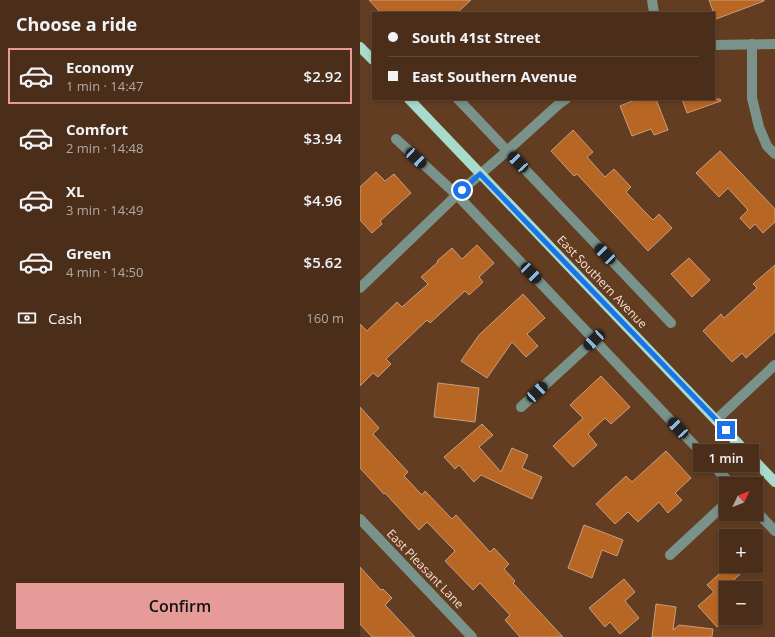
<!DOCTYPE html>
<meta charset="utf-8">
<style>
:root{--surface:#4a2e1a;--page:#513623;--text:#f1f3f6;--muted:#b2a8a2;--line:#614a39;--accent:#e69b98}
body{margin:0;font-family:"Open Sans",sans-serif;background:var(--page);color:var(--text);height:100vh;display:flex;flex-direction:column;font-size:15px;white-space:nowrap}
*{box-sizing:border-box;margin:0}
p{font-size:13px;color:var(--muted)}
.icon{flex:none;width:22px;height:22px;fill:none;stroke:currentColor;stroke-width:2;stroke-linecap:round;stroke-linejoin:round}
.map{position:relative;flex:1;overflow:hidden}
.side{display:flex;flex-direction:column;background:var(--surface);width:360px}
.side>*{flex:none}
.guide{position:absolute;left:12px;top:12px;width:343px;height:88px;border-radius:0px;box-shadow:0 2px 6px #0003,0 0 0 1px var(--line);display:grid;align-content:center;height:88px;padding:0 16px;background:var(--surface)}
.needle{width:26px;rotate:47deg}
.controls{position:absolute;left:359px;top:477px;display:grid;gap:8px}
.controls a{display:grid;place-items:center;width:44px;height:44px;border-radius:0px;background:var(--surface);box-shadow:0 2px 6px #0003,0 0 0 1px var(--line);font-size:20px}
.end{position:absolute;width:18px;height:18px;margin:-9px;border:5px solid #1a73e8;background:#fff;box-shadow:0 0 0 2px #fff}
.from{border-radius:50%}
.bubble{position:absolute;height:28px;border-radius:0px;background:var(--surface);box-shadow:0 2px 6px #0003,0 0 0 1px var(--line);font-size:13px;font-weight:600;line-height:28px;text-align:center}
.car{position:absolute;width:12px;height:24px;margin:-12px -6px;border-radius:5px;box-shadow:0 0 3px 1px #0007;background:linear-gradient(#222 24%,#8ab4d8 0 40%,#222 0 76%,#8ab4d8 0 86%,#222 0)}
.guide b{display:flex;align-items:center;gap:14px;height:38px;font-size:15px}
.guide b+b{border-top:1px solid var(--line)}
.guide i{width:10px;height:10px;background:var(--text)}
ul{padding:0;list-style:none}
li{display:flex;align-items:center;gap:12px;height:56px;margin:0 8px 6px;padding:0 8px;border:2px solid transparent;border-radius:0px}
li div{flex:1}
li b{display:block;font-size:15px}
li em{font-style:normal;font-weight:600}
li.on{border-color:var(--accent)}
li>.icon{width:36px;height:36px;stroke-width:1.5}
h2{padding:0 16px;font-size:18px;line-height:48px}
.pay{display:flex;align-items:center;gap:10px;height:44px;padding:0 16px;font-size:15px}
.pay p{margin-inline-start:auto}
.primary-button{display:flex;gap:8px;margin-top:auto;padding:8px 16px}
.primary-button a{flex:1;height:46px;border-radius:0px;background:var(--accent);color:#111;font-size:16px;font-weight:600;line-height:46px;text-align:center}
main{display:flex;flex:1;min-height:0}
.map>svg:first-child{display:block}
</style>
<main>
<section class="side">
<h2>Choose a ride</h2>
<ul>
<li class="on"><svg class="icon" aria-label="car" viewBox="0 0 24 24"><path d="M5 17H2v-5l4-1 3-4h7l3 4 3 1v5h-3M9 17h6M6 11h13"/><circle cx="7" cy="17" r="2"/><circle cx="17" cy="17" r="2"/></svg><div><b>Economy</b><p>1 min · 14:47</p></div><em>$2.92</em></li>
<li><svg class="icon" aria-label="car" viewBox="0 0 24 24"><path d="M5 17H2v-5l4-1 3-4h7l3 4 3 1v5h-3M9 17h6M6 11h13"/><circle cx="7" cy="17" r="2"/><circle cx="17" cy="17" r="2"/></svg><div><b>Comfort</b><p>2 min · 14:48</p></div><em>$3.94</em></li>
<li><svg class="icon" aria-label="car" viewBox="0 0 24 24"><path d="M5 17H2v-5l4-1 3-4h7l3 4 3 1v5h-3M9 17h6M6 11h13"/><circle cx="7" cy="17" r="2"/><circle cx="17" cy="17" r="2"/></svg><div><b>XL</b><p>3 min · 14:49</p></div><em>$4.96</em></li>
<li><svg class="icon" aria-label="car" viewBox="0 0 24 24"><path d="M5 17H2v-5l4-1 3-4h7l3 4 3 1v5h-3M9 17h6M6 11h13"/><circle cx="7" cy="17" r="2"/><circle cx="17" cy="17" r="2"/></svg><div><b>Green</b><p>4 min · 14:50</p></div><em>$5.62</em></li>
</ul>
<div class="pay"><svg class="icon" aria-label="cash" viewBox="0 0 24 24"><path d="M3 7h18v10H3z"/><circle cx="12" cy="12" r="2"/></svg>Cash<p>160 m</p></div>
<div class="primary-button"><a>Confirm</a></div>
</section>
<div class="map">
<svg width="415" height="637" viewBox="0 0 415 637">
<rect width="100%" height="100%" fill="#623d22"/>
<g fill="#b86624" stroke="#c99d80">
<polygon points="9,0 111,0 97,13 21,13"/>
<polygon points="349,0 404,0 404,1 356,19"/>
<polygon points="277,99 296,99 308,130 294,135 291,129 272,136 260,106"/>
<polygon points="322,99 360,99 361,101 327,113"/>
<polygon points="213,130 233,152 227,157 245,177 254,169 271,187 266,192 284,211 293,220 299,214 312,228 288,251 217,174 214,176 191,151"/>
<polygon points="360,151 415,209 415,222 403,233 395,224 390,229 380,218 388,210 368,188 359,197 336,173"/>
<polygon points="16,172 25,181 34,174 51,193 20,221 22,224 12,233 0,220 0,187"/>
<polygon points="117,245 134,263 119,277 123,282 109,295 105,291 70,323 67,320 26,359 31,364 18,377 13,373 0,386 0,324 7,331 37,302 42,307 68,284 61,277 78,262 77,261 92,248 102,259"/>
<polygon points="329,258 350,280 332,297 311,274"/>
<polygon points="415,265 415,332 386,358 382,353 372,362 343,331 361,314 364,318 397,288 393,284"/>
<polygon points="163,294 185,318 167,334 178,346 166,357 152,342 127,378 101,361 119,335"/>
<polygon points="241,376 270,407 251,424 245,418 228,434 237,445 213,467 193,446 223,418 210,405"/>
<polygon points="78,383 119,388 115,422 74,417"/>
<polygon points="0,407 19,428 13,434 48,472 44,476 62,495 65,491 92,519 96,515 130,552 134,548 149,564 144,569 155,581 153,583 203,637 160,637 145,620 150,615 120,583 113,590 85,561 95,551 67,522 59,530 25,493 24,494 0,468"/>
<polygon points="122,424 133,435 119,447 141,472 152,448 168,455 162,468 182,477 172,499 121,475 114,482 99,465 95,469 84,457"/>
<polygon points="306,451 331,478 315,493 322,500 308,513 299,502 278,522 268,512 255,524 236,504 266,476 272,482"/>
<polygon points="224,525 263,540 257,556 242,550 232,578 208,568"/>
<polygon points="368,566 389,566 366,587 366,619 357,627 338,606 354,592 347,585"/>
<polygon points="0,567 21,590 23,589 32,598 25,605 55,637 12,637 0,624"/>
<polygon points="264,579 275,592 265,601 279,618 260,634 250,622 245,627 229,608"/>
<polygon points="296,604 316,607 313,630 319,625 353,629 352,637 292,637"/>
</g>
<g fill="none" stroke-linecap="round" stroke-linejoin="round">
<g stroke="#79928a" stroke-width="10">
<polyline points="292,0 294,13"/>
<polyline points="392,44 392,98 399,127 407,146 415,154"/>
<polyline points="354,45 415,44"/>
<polyline points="98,99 311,323"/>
<polyline points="36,139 97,195 371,484"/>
<polyline points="0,288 102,190 147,151 200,103 206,99"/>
<polyline points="161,407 234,340"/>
<polyline points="356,420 415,365"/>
<polyline points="396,511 415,531"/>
<polyline points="0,519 112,637"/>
<polyline points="310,555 366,503"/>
</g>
<g stroke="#a8dbcc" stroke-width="10">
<polyline points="0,47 13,60"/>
<polyline points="49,99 415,482"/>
</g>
</g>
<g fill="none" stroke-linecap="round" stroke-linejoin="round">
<polyline stroke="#1a73e8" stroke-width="5" points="102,190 120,174 366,430"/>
</g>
<g text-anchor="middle" stroke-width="3.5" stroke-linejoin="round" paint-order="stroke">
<g font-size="12" fill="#f9e1d2" stroke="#623d22">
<text transform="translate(242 282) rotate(46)" y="4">East Southern Avenue</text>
<text transform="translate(65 569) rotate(46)" y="4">East Pleasant Lane</text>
</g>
</g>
</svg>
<div class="controls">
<a><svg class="needle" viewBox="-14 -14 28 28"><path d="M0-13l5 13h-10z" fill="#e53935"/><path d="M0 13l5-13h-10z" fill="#b2a8a2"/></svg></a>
<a>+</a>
<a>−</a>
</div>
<i class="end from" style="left:102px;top:190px"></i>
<i class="end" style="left:366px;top:430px"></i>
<div class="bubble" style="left:333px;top:444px;width:66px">1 min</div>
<i class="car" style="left:56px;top:158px;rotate:133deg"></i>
<i class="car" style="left:158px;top:162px;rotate:317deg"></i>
<i class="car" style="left:245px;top:254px;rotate:316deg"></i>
<i class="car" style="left:171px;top:273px;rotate:136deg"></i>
<i class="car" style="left:234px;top:340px;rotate:227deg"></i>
<i class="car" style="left:177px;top:392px;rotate:47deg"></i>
<i class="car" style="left:318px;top:428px;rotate:317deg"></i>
<div class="guide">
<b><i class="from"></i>South 41st Street</b>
<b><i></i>East Southern Avenue</b>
</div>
</div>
</main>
